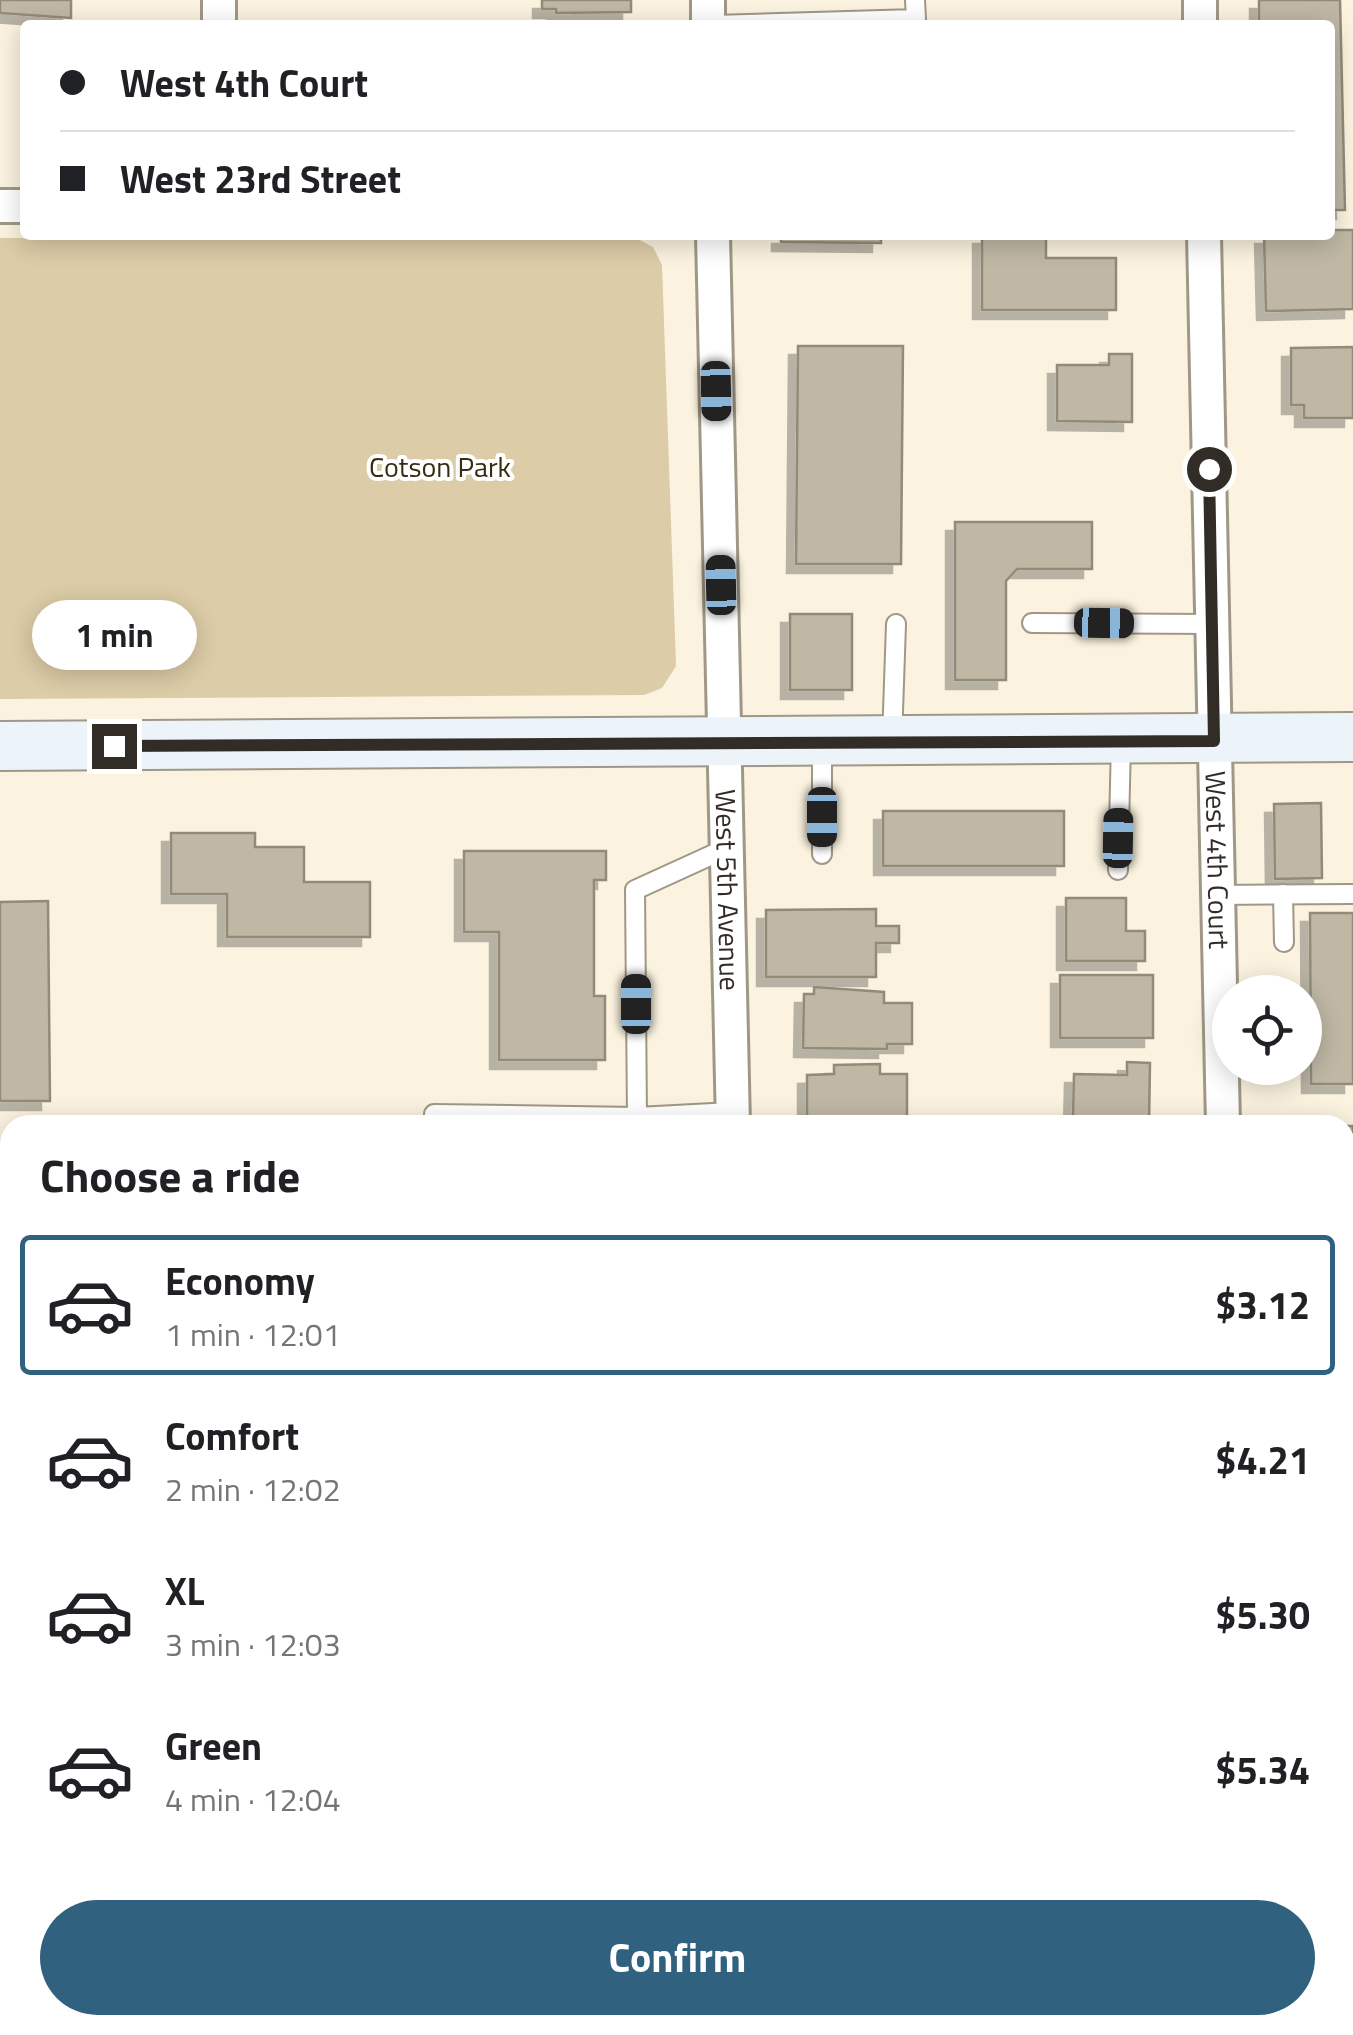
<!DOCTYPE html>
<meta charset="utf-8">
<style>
:root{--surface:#fff;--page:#f6f6f6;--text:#202124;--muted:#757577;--line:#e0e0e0;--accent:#30627f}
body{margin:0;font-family:"Titillium Web",sans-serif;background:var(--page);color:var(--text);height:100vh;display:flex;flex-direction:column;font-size:38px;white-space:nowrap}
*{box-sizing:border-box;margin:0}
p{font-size:32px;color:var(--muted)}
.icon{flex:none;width:55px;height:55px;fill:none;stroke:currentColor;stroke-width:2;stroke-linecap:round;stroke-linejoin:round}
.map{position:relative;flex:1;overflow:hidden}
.side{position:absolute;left:0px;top:1115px;width:1355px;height:920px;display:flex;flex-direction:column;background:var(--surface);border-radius:30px 30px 0 0;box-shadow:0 5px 25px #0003}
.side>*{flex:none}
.top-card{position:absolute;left:20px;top:20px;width:1315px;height:220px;border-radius:10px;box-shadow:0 5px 25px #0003;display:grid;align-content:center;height:220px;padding:0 40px;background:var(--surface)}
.buttons{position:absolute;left:1212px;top:975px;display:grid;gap:20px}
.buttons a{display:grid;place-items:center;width:110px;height:110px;border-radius:50%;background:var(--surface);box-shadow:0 5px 25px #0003;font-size:50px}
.end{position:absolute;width:45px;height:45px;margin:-22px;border:12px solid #312d26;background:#fff;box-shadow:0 0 0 5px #fff}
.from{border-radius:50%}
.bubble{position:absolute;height:70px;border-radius:35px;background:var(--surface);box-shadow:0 5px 25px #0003;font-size:32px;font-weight:700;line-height:70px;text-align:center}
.car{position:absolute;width:30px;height:60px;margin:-30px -15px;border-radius:12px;box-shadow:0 0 8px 2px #0007;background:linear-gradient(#222 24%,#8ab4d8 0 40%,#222 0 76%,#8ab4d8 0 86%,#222 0)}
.top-card b{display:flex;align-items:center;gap:35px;height:95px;font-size:38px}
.top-card b+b{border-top:2px solid var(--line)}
.top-card i{width:25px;height:25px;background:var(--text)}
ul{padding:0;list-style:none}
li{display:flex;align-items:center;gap:30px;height:140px;margin:0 20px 15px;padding:0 20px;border:5px solid transparent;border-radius:10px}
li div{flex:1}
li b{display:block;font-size:38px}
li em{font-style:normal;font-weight:700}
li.active{border-color:var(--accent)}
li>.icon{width:90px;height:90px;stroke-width:1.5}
h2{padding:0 40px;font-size:45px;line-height:120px}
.cta{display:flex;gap:20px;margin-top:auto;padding:20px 40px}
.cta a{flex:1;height:115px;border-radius:60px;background:var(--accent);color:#fff;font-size:40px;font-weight:700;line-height:115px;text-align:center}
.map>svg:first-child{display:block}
</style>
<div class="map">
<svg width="1353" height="2035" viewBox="0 0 1353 2035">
<defs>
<filter id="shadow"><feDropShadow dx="-9" dy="9" stdDeviation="0" flood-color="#0004"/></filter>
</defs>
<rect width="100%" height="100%" fill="#fbf3df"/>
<polygon fill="#dccca7" points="634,237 653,247 662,265 676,666 662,688 644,695 0,699 0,238"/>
<g fill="#c0b8a5" stroke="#938b79" stroke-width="2.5" filter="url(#shadow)">
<polygon points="0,0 71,0 71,18 0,13"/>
<polygon points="542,0 631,0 631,12 556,13 556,9 542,9"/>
<polygon points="1259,0 1340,0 1345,210 1330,210 1330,25 1259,25"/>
<polygon points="1330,230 1353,230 1353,309 1266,311 1264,235 1330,235"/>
<polygon points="781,235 881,235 881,243 781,242"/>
<polygon points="982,235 1046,235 1046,258 1116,258 1116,310 982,310"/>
<polygon points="798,346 903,346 901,564 796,564"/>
<polygon points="1353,347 1353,418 1304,418 1304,405 1291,405 1291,348"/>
<polygon points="1109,354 1132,354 1132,422 1057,421 1057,365 1109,365"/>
<polygon points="955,522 1092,522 1092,569 1017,569 1006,581 1006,680 955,680"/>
<rect x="790" y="614" width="62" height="76"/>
<polygon points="1321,803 1322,878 1275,879 1274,804"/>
<rect x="883" y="811" width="181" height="55"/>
<polygon points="171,833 255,833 255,847 304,847 304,882 370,882 370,937 227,937 227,894 171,894"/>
<polygon points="464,851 606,851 606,880 594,880 594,996 605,996 605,1060 499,1060 499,932 464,932"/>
<polygon points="1066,898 1126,898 1126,931 1145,931 1145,961 1066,961"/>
<polygon points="48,901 50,1101 0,1101 0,902"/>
<polygon points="876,909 876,926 899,926 899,943 876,943 876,977 766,977 766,910"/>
<polygon points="1310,913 1353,913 1353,1084 1311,1084"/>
<rect x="1060" y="975" width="93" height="63"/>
<polygon points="814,987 884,992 884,1003 912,1003 912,1044 887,1044 887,1049 803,1048 804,994 814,994"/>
<polygon points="1127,1062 1150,1063 1149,1125 1106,1125 1106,1118 1073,1117 1074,1074 1127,1075"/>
<polygon points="880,1064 880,1074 907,1074 907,1125 807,1125 807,1075 834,1074 834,1065"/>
<rect x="1345" y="1126" width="8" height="45"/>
<polygon points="10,1279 10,1414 0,1414 0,1280"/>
<polygon points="1345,1283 1353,1285 1353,1346 1345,1347"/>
<polygon points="1353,1379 1353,1419 1345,1420 1345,1380"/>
</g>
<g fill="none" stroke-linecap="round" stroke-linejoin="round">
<g stroke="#a09886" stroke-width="22">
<g id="lane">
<polyline points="714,25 916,19 915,0"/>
<polyline points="1032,623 1212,624"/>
<polyline points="892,741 896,624"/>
<polyline points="727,848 635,890 637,1117 732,1112"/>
<polyline points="822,854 822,742"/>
<polyline points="1118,870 1121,742"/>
<polyline points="1283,894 1284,942"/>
<polyline points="1217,895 1353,894"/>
<polyline points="434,1125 434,1114 637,1117"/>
</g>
</g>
<g stroke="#a09886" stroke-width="38">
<g id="street">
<polyline points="219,0 219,25"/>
<polyline points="708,0 708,25"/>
<polyline points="1200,0 1200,25"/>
<polyline points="0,206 25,206"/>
<path id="s1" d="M713,235l20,890"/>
<path id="s2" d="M1204,235l19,890"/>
<polyline points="0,1208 10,1208"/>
</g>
</g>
<g stroke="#a09886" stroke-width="52">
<polyline id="secondary" points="0,746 1353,737"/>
</g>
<g stroke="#dedddc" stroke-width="58">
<g id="primary">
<polyline points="0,1786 10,1788"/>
<polyline points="0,1881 10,1884"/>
<polyline points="1345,1954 1353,1954"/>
<polyline points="759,2025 863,2035"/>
</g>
</g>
<use href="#lane" stroke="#fff" stroke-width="18"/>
<use href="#street" stroke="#fff" stroke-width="32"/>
<use href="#secondary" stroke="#edf4f9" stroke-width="48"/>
<use href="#primary" stroke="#dae9f3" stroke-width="52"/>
<g stroke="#4c483f" stroke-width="11">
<g id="rail">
<polyline points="1345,1618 1353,1618"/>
<polyline points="1345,1640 1353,1640"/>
<polyline points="0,1665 10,1665"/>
<polyline points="0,1688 10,1688"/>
</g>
</g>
<use href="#rail" stroke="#fff" stroke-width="8" stroke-dasharray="22" stroke-linecap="butt"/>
</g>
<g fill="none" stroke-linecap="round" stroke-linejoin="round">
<polyline stroke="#312d26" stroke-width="12" points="114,746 1214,741 1209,469"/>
</g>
<g text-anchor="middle" stroke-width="8" stroke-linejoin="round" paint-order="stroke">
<g font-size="28" fill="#382d13" stroke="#fff">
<text x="440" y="477">Cotson Park</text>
</g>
<g font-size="28" fill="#312d26" stroke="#fff">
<text dy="10" stroke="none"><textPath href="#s2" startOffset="625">West 4th Court</textPath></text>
<text dy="10" stroke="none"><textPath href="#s1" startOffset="655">West 5th Avenue</textPath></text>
</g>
</g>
</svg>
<div class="buttons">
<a><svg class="icon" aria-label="locate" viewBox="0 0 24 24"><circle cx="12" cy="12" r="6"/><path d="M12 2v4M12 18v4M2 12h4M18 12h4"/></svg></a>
</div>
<i class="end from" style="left:1209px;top:469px"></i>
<i class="end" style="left:114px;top:746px"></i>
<div class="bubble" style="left:32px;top:600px;width:165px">1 min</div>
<i class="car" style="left:716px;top:391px;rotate:179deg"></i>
<i class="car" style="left:721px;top:585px;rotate:359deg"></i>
<i class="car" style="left:1104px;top:623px;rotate:91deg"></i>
<i class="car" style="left:822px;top:817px;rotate:180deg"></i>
<i class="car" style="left:1118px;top:838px;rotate:1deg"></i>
<i class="car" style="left:636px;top:1004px;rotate:0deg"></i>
<div class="top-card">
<b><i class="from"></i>West 4th Court</b>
<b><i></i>West 23rd Street</b>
</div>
<section class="side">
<h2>Choose a ride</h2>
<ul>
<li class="active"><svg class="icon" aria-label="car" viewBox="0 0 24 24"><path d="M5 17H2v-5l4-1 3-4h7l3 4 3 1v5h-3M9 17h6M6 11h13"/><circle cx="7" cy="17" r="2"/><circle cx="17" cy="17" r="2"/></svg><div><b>Economy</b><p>1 min · 12:01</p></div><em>$3.12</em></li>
<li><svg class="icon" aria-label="car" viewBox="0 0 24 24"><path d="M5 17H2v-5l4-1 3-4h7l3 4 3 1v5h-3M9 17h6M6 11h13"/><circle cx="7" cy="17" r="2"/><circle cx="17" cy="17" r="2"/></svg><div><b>Comfort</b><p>2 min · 12:02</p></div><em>$4.21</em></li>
<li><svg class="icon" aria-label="car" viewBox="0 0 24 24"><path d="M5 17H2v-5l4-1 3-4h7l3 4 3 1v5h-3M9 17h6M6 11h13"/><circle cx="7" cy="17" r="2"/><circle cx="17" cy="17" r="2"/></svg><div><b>XL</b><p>3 min · 12:03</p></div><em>$5.30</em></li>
<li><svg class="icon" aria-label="car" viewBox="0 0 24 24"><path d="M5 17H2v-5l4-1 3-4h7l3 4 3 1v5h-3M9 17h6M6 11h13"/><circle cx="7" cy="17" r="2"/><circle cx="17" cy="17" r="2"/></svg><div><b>Green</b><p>4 min · 12:04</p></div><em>$5.34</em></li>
</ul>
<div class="cta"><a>Confirm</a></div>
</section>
</div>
